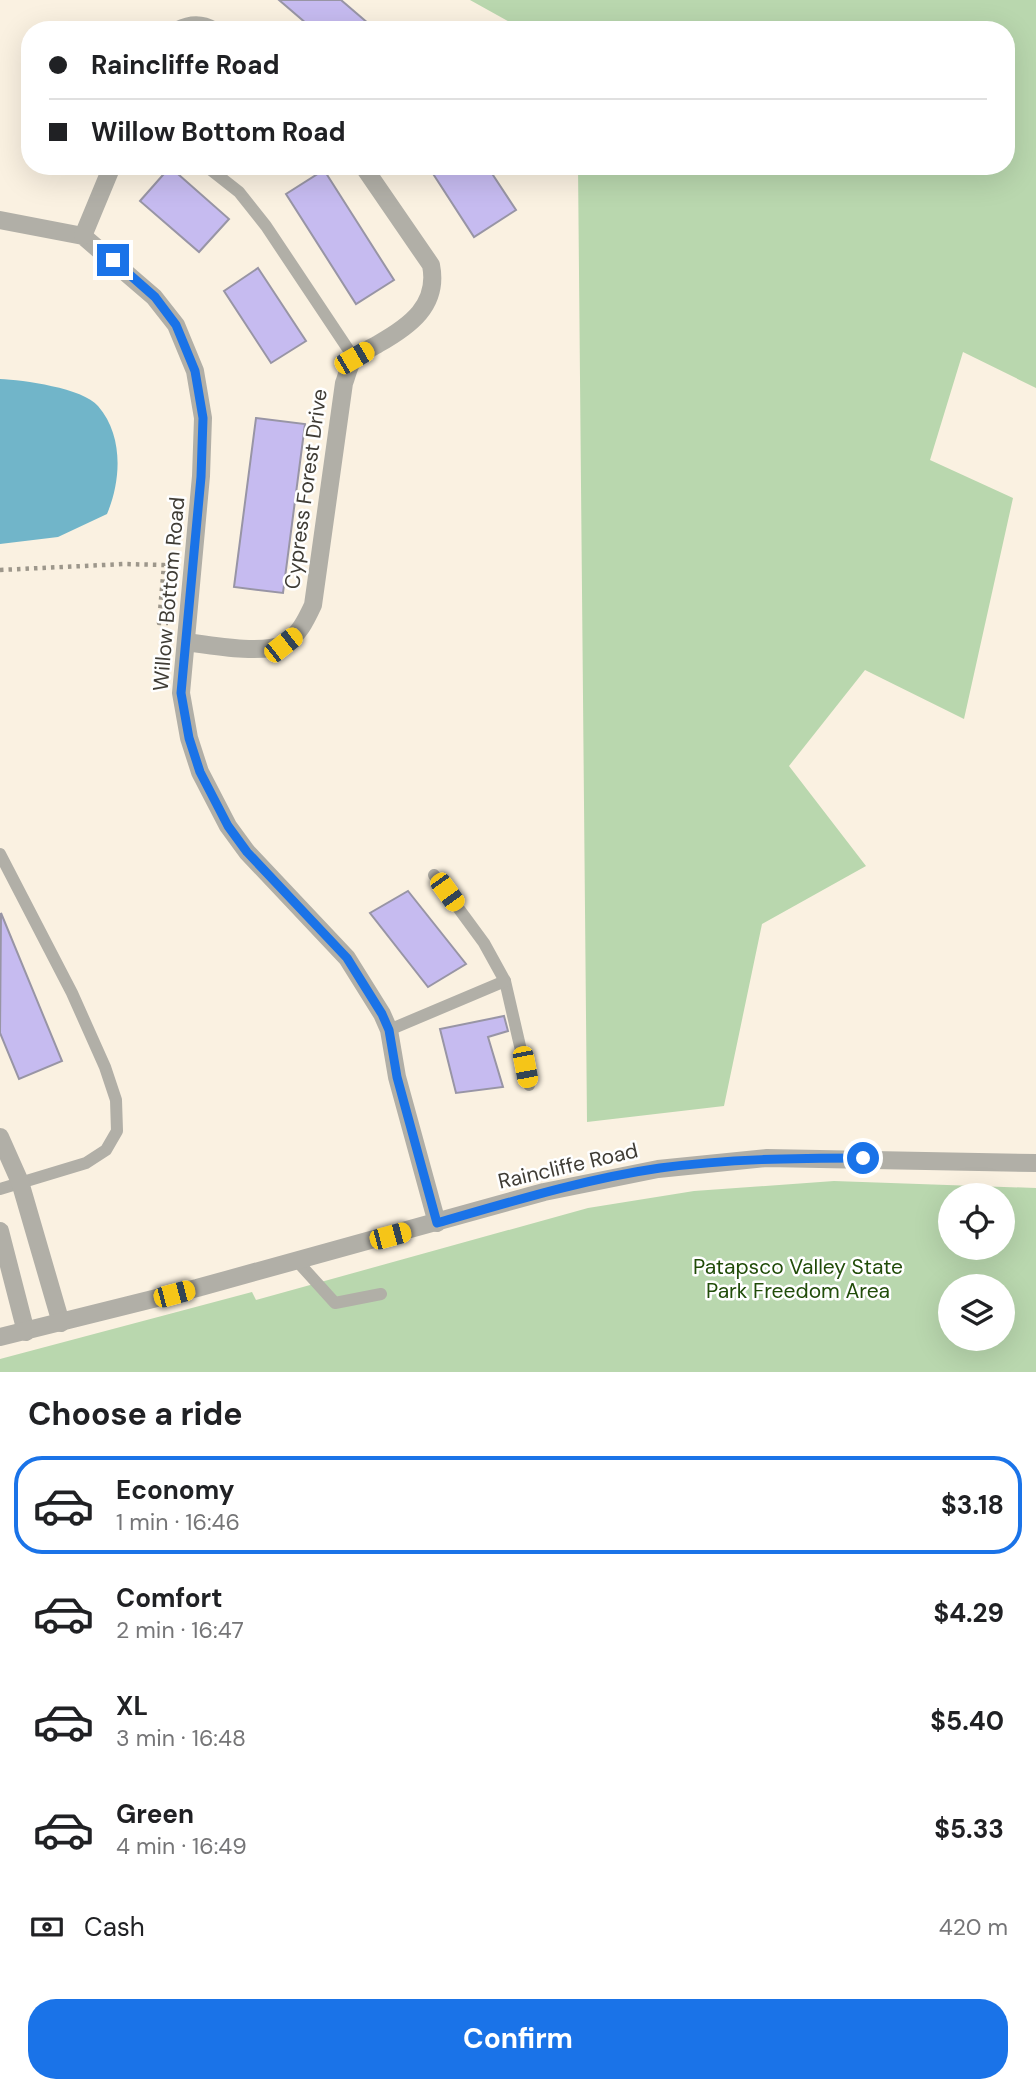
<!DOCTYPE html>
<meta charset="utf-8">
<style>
:root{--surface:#fff;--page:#f6f6f6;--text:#202124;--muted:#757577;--line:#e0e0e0;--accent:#1a73e8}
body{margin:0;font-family:"DM Sans",sans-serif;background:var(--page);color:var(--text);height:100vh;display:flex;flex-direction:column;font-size:26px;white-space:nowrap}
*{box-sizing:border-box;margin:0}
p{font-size:23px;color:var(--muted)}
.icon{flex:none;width:38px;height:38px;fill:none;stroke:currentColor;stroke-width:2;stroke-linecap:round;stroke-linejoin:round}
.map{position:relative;height:1372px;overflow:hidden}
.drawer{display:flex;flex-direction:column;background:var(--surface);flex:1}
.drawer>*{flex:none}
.hud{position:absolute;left:21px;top:21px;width:994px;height:154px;border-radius:28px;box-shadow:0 7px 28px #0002;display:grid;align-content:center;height:154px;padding:0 28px;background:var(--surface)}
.tools{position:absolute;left:938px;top:1183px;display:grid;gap:14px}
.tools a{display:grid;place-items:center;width:77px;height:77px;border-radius:50%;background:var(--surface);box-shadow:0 7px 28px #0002;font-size:35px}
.end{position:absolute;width:32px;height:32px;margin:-16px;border:9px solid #1a73e8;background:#fff;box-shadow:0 0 0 4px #fff}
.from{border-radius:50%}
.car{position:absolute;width:21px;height:42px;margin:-21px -10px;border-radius:9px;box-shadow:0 0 5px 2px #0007;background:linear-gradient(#f5c518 24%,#345 0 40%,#f5c518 0 76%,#345 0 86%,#f5c518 0)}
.hud b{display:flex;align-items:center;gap:24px;height:66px;font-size:26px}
.hud b+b{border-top:2px solid var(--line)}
.hud i{width:18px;height:18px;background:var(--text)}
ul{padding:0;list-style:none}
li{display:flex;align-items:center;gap:21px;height:98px;margin:0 14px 10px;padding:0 14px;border:4px solid transparent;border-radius:28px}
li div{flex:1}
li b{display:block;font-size:26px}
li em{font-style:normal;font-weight:700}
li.current{border-color:var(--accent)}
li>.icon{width:63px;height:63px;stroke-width:1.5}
h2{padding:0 28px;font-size:32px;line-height:84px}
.pay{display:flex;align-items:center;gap:18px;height:77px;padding:0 28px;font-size:26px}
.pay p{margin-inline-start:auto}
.cta{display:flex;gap:14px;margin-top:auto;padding:14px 28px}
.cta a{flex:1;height:80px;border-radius:28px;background:var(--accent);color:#fff;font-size:28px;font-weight:700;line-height:80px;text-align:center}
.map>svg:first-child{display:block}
</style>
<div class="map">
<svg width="1036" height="1372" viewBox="0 0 1036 1372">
<rect width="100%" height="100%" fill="#faf1e1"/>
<g fill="#b9d7ae" fill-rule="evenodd">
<polygon points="470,0 1036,0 1036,388 963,352 930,460 1013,498 964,719 865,670 789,766 866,866 762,924 724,1106 587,1122 578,166 1006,166 1006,30 524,30"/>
<path d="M834,1181l202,7v184h-1036v-13l252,-67 4,8 332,-92 106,-17zM950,1195h53v53h-53zM950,1286h53v53h-53z"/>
</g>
<path fill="#71b5c9" d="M0,379c23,1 83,9 98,27 26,30 23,75 9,108l-49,23 -58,7z"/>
<g fill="#c6bbf0" stroke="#9895a5" stroke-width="2">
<polygon points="279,0 341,0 376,30 314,30"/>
<polygon points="428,166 487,166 516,210 474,237"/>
<polygon points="170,167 229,219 199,252 140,201"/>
<polygon points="324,170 394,280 356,304 286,194"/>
<polygon points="258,268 306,341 271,363 224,291"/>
<polygon points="256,418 305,424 283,593 234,587"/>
<polygon points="408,891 466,964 428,987 370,913"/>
<polygon points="1,913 62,1061 19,1079 0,1033"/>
<polygon points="504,1016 508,1031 488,1037 503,1087 456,1093 440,1029"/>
</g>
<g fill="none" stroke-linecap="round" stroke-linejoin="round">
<polyline stroke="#9d978b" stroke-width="4.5" stroke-dasharray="3.5 5" stroke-linecap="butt" points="0,570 124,564 164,565 159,623 168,623"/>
<g stroke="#b1afa7" stroke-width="12">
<polyline points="206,166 239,192 266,226 354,358"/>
<polyline points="0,854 72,993 105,1067 116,1100 117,1131 106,1150 86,1163 0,1189"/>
<polyline points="434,875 484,943 505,981 529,1085"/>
<polyline points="389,1030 505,981"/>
<polyline points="297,1261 335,1303 381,1294"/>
</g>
<g stroke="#b1afa7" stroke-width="18">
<path d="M178,30c12,-6 23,-7 35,0"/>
<polyline points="0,220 83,236 154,297 176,325 195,371 203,418 201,476 181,693 189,738 200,772 228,826 247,852 347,958 382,1014 389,1030 397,1077 437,1223"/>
<polyline points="83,236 112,166"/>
<path d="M186,642c23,3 77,13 98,2 15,-9 22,-24 29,-39l31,-222c3,-7 5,-20 11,-25 5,-6 17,-10 23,-14 32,-18 61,-39 53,-79l-68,-99"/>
<polyline points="0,1137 20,1182 61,1323"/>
<polyline points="0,1231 26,1332"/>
</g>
<polyline stroke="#b1afa7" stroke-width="18" points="0,1337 197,1288 544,1192 658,1169 767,1158 1036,1163"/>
</g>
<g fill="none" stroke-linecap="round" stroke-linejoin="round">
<path stroke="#1a73e8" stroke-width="9" d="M113,260l42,37 21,28 19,46 8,47 -2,59 -20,216 8,45 11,34 28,54 19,26 100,106 35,56 7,16 8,47 40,146c73,-21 147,-44 223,-55 68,-9 135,-10 203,-10"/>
</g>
<g text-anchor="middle" stroke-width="5" stroke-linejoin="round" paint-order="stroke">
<g font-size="21" fill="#3f3c35" stroke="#fff">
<text transform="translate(306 489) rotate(-82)" y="7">Cypress Forest Drive</text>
<text transform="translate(169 594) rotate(-85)" y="7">Willow Bottom Road</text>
<text transform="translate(568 1166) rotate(-13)" y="7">Raincliffe Road</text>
</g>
<g font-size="21" fill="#214c09" stroke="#fff">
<text x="798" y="1274">Patapsco Valley State<tspan x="798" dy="24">Park Freedom Area</tspan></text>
</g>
</g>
</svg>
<div class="tools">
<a><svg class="icon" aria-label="locate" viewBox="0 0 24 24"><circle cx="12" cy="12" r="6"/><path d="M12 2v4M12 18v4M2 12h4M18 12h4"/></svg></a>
<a><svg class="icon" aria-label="layers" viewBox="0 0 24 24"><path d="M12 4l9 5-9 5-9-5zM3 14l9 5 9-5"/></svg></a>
</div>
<i class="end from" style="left:863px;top:1158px"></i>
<i class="end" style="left:113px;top:260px"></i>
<i class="car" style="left:354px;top:358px;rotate:60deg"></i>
<i class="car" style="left:283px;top:645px;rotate:52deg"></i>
<i class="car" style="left:447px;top:892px;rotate:144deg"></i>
<i class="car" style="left:525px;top:1067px;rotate:169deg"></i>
<i class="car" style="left:390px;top:1236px;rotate:75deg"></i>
<i class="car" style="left:174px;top:1294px;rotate:75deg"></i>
<div class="hud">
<b><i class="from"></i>Raincliffe Road</b>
<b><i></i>Willow Bottom Road</b>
</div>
</div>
<section class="drawer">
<h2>Choose a ride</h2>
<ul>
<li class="current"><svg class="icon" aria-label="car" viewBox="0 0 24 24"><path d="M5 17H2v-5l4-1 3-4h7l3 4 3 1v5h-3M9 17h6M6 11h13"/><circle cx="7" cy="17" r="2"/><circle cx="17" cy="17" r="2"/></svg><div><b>Economy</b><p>1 min · 16:46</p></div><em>$3.18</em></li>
<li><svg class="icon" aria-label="car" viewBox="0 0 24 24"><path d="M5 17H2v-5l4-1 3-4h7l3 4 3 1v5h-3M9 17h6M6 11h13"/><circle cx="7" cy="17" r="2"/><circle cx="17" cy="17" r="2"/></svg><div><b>Comfort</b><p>2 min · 16:47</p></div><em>$4.29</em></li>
<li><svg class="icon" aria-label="car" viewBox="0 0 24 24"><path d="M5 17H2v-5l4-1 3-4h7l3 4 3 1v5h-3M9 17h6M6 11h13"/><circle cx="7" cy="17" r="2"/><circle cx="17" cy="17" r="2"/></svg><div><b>XL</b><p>3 min · 16:48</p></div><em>$5.40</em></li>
<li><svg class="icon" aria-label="car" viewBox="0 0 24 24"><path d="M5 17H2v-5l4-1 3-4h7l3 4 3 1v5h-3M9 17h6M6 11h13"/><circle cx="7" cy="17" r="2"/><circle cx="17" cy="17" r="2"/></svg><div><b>Green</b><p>4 min · 16:49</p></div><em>$5.33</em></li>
</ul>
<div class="pay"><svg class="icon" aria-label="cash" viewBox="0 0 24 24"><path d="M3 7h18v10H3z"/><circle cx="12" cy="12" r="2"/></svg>Cash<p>420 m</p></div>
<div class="cta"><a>Confirm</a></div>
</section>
